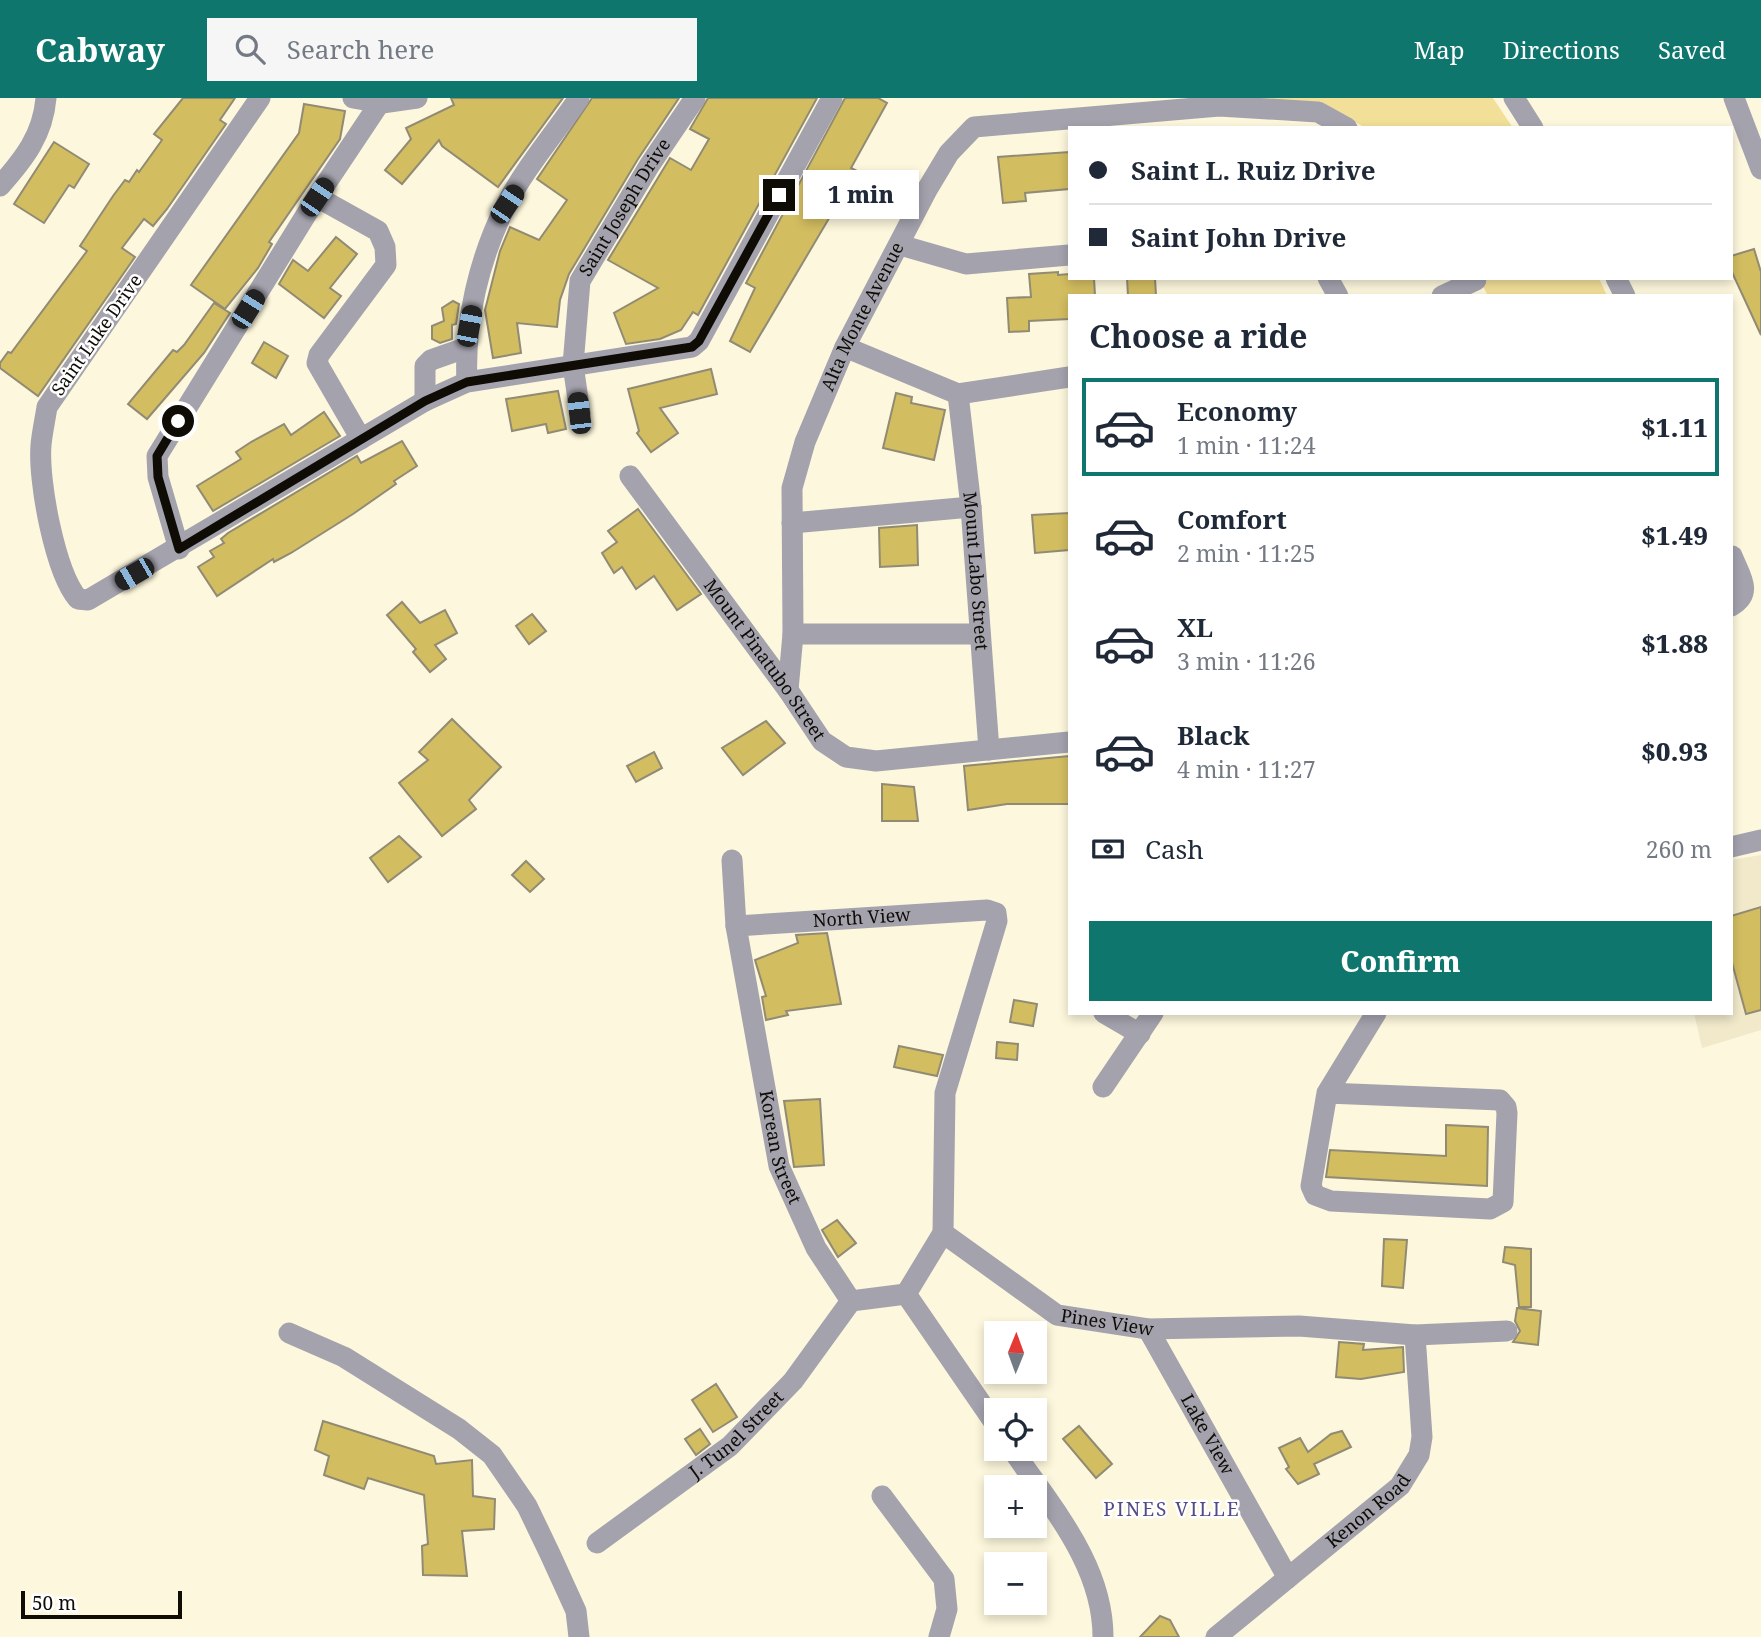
<!DOCTYPE html>
<meta charset="utf-8">
<style>
:root{--surface:#fff;--page:#f6f6f7;--text:#1f2937;--muted:#747a83;--line:#e0e1e3;--accent:#0f766e}
body{margin:0;font-family:"Noto Serif",serif;background:var(--page);color:var(--text);height:100vh;display:flex;flex-direction:column;font-size:26px;white-space:nowrap}
*{box-sizing:border-box;margin:0}
p{font-size:23px;color:var(--muted)}
.icon{flex:none;width:38px;height:38px;fill:none;stroke:currentColor;stroke-width:2;stroke-linecap:round;stroke-linejoin:round}
.map{position:relative;flex:1;overflow:hidden}
.sheet{position:absolute;left:1068px;top:196px;width:665px;height:721px;display:flex;flex-direction:column;background:var(--surface);border-radius:0px;box-shadow:0 4px 10px #0003}
.sheet>*{flex:none}
.hud{position:absolute;left:1068px;top:28px;width:665px;height:154px;border-radius:0px;box-shadow:0 4px 10px #0003;display:grid;align-content:center;height:154px;padding:0 21px;background:var(--surface)}
.needle{width:46px;rotate:1deg}
.controls{position:absolute;left:984px;top:1223px;display:grid;gap:14px}
.controls a{display:grid;place-items:center;width:63px;height:63px;border-radius:0px;background:var(--surface);box-shadow:0 4px 10px #0003;font-size:35px}
.scale{position:absolute;left:21px;bottom:18px;width:161px;box-sizing:border-box;padding-left:7px;border:4px solid #0e0c05;border-top:0;font-size:19px;line-height:24px;white-space:nowrap;color:#0e0c05;-webkit-text-stroke:5px #fff;paint-order:stroke}
.end{position:absolute;width:32px;height:32px;margin:-16px;border:9px solid #0e0c05;background:#fff;box-shadow:0 0 0 4px #fff}
.from{border-radius:50%}
.bubble{position:absolute;height:49px;border-radius:0px;background:var(--surface);box-shadow:0 4px 10px #0003;font-size:23px;font-weight:800;line-height:49px;text-align:center}
.car{position:absolute;width:21px;height:42px;margin:-21px -10px;border-radius:9px;box-shadow:0 0 5px 2px #0007;background:linear-gradient(#222 24%,#8ab4d8 0 40%,#222 0 76%,#8ab4d8 0 86%,#222 0)}
.hud b{display:flex;align-items:center;gap:24px;height:66px;font-size:26px}
.hud b+b{border-top:2px solid var(--line)}
.hud i{width:18px;height:18px;background:var(--text)}
ul{padding:0;list-style:none}
li{display:flex;align-items:center;gap:21px;height:98px;margin:0 14px 10px;padding:0 7px;border:4px solid transparent;border-radius:0px}
li div{flex:1}
li b{display:block;font-size:26px}
li em{font-style:normal;font-weight:800}
li.on{border-color:var(--accent)}
li>.icon{width:63px;height:63px;stroke-width:1.5}
h2{padding:0 21px;font-size:32px;line-height:84px}
.pay{display:flex;align-items:center;gap:18px;height:77px;padding:0 21px;font-size:26px}
.pay p{margin-inline-start:auto}
.button{display:flex;gap:14px;margin-top:auto;padding:14px 21px}
.button a{flex:1;height:80px;border-radius:0px;background:var(--accent);color:#fff;font-size:28px;font-weight:800;line-height:80px;text-align:center}
header{display:flex;align-items:center;gap:42px;box-sizing:border-box;height:98px;padding:0 35px;background:var(--accent);color:#fff}
header strong{font-size:33px}
nav{display:flex;gap:38px;margin-inline-start:auto;font-size:24px}
.search{width:490px;height:63px;background:var(--page);display:flex;align-items:center;gap:18px;box-sizing:border-box;padding:0 24px;border-radius:0px;color:var(--muted);font-size:26px}
.map>svg:first-child{display:block}
</style>
<header>
<strong>Cabway</strong>
<div class="search"><svg class="icon" aria-label="search" viewBox="0 0 24 24"><circle cx="10" cy="10" r="6"/><path d="M15 15l6 6"/></svg>Search here</div>
<nav><a>Map</a><a>Directions</a><a>Saved</a></nav>
</header>
<div class="map">
<svg width="1761" height="1539" viewBox="0 0 1761 1539">
<rect width="100%" height="100%" fill="#fdf7dd"/>
<polygon fill="#f1e9ca" points="1761,757 1761,932 1702,950 1694,915 1731,915 1731,762"/>
<g fill="#f2e098">
<polygon points="1238,0 1493,0 1513,30 1366,30 1323,7"/>
<polygon points="1479,180 1599,180 1607,198 1488,198"/>
</g>
<g fill="#d3bd61" stroke="#918b74" stroke-width="2">
<polygon points="183,0 235,0 220,22 226,26 167,111 153,128 144,121 122,150 135,159 38,298 0,270 0,265 8,254 11,255 87,153 80,148 113,98 125,82 129,84 137,72 139,74 162,42 154,36"/>
<polygon points="451,0 563,0 498,89 442,48 439,42 402,86 385,72 411,41 406,30 454,7"/>
<polygon points="592,0 679,0 638,61 569,176 560,202 557,229 517,225 521,255 493,260 485,212 500,153 510,129 539,142 567,102 537,81"/>
<polygon points="708,0 817,0 698,217 693,214 681,232 660,241 626,246 614,215 658,190 608,162 670,60 691,72 709,41 690,31"/>
<polygon points="845,0 878,0 887,5 851,70 857,73 750,254 730,243 755,190 746,185"/>
<polygon points="304,6 345,13 340,41 269,144 272,146 258,170 225,211 191,187 299,35"/>
<polygon points="54,44 89,66 74,90 69,87 44,125 14,106"/>
<polygon points="1069,54 1069,91 1025,95 1026,103 1003,105 998,59"/>
<polygon points="336,139 357,156 330,190 341,198 324,220 279,186 293,162 308,173"/>
<polygon points="1754,151 1761,174 1761,237 1731,172 1731,158"/>
<polygon points="1058,174 1058,177 1069,176 1069,180 1094,180 1095,198 1069,198 1069,221 1029,223 1029,233 1009,234 1007,200 1031,199 1029,176"/>
<polygon points="1127,180 1155,180 1156,198 1128,198"/>
<polygon points="453,203 459,206 456,226 452,227 452,241 440,245 432,241 432,228 444,223 442,210"/>
<polygon points="214,205 230,215 204,255 147,321 128,306 173,252 177,254 184,247"/>
<polygon points="264,244 288,258 276,280 252,265"/>
<polygon points="711,271 717,296 660,310 678,335 651,354 637,335 639,333 628,291"/>
<polygon points="558,293 566,331 548,335 546,326 512,333 506,301"/>
<polygon points="896,295 912,299 911,305 945,312 934,362 883,350"/>
<polygon points="324,314 340,338 213,413 197,388 241,361 236,354 251,344 284,326 291,337"/>
<polygon points="402,343 417,368 394,383 396,386 353,416 291,455 274,464 273,461 217,498 198,469 214,459 210,453 224,445 221,441 228,435 357,358 361,365"/>
<polygon points="638,411 701,496 677,512 654,478 636,491 622,469 614,475 602,455 617,444 608,433"/>
<polygon points="1069,415 1069,452 1035,455 1032,417"/>
<polygon points="917,427 918,467 880,469 879,430"/>
<polygon points="402,504 420,525 445,512 457,535 435,547 446,561 430,574 413,554 416,551 387,517"/>
<polygon points="532,516 546,533 529,546 516,528"/>
<polygon points="452,621 501,669 469,702 476,711 442,738 399,685 428,662 419,654"/>
<polygon points="766,623 785,645 743,677 722,650"/>
<polygon points="654,654 662,670 636,684 627,668"/>
<polygon points="1069,658 1069,706 1007,706 968,712 964,668"/>
<polygon points="882,686 914,689 918,723 882,723"/>
<polygon points="399,738 421,759 388,784 370,760"/>
<polygon points="526,763 544,781 530,794 512,777"/>
<polygon points="1761,809 1761,912 1746,916 1731,861 1731,818"/>
<polygon points="827,835 841,906 786,913 788,917 766,922 762,899 766,898 755,862 798,845 796,837"/>
<polygon points="1014,902 1037,906 1033,928 1010,924"/>
<polygon points="997,944 1018,946 1017,962 996,960"/>
<polygon points="899,948 943,957 937,978 894,969"/>
<polygon points="820,1001 824,1067 794,1069 784,1003"/>
<polygon points="1446,1027 1488,1029 1487,1088 1326,1079 1330,1052 1446,1058"/>
<polygon points="837,1122 856,1145 838,1159 822,1132"/>
<polygon points="1384,1141 1407,1142 1403,1190 1382,1188"/>
<polygon points="1505,1149 1531,1151 1531,1209 1519,1209 1515,1167 1503,1164"/>
<polygon points="1517,1210 1541,1213 1538,1247 1513,1244 1520,1233 1515,1223"/>
<polygon points="1339,1244 1364,1246 1363,1252 1403,1249 1404,1274 1361,1281 1336,1279"/>
<polygon points="716,1286 737,1319 713,1334 692,1302"/>
<polygon points="323,1323 434,1358 436,1366 472,1362 473,1398 495,1401 494,1431 462,1433 467,1478 423,1477 422,1448 428,1446 424,1397 368,1380 364,1391 324,1377 329,1358 315,1352"/>
<polygon points="1079,1328 1112,1366 1096,1380 1063,1341"/>
<polygon points="700,1331 710,1346 696,1357 685,1341"/>
<polygon points="1342,1333 1351,1349 1314,1366 1319,1376 1298,1386 1286,1371 1289,1369 1279,1350 1300,1340 1308,1354 1331,1336"/>
<polygon points="1160,1518 1170,1522 1179,1539 1140,1539"/>
</g>
<g fill="none" stroke-linecap="round" stroke-linejoin="round">
<g stroke="#a3a2ad" stroke-width="21">
<path d="M260,0l-213,309c-2,13 -5,26 -6,38 -3,36 14,127 37,154l10,1 337,-199 42,-19 225,-35 7,-6 133,-243"/>
<polyline points="353,0 382,5 417,0"/>
<polyline points="1514,0 1533,30"/>
<polyline points="1734,0 1761,71"/>
<path d="M0,88c24,-27 43,-51 46,-88"/>
<polyline points="317,99 378,133 385,149 386,167 319,257 317,265 361,341"/>
<polyline points="900,147 966,166 1069,157"/>
<polyline points="1328,180 1338,198"/>
<polyline points="1616,180 1625,198"/>
<polyline points="1442,198 1476,182"/>
<polyline points="845,249 958,296 1069,279"/>
<path d="M467,284c-3,-60 12,-123 39,-177 19,-37 49,-72 73,-107"/>
<path id="s1" d="M958,296l13,113 18,243"/>
<polyline points="425,303 425,268 431,262 465,250"/>
<path id="s2" d="M580,315l-7,-48 7,-84 69,-115 46,-68"/>
<path id="s3" d="M630,378l158,214 34,51 24,16 30,4 193,-19"/>
<polyline points="792,425 971,409"/>
<polyline points="179,451 158,379 157,358 317,99 383,0"/>
<path d="M1731,508c23,-13 9,-30 1,-50"/>
<polyline points="793,536 979,536"/>
<path id="s4" d="M788,592l5,-56 -1,-146 13,-46 40,-95 83,-159 21,-35 25,-26 245,-21 99,6 29,16"/>
<polyline points="1731,749 1761,742"/>
<path id="s5" d="M732,762l4,66 43,240 37,82 35,53"/>
<path id="s6" d="M736,828l251,-16 9,3 1,8 -52,172 -2,140 114,82 91,14 151,-3 116,9 92,-4"/>
<polyline points="1104,915 1140,936"/>
<polyline points="1103,989 1153,915"/>
<polyline points="1327,995 1500,1002 1506,1009 1507,1015 1503,1104 1490,1111 1331,1103 1315,1097 1311,1088 1327,995 1376,915"/>
<polyline points="906,1196 996,1327"/>
<polyline points="906,1196 943,1135"/>
<polyline points="851,1203 906,1196"/>
<path id="s7" d="M1148,1231l140,249"/>
<polyline points="289,1235 344,1259 459,1331 492,1357 527,1408 550,1456 576,1513 579,1539"/>
<path d="M1012,1351c39,58 91,115 91,188"/>
<polyline points="882,1398 944,1481 947,1511 939,1539"/>
<path id="s8" d="M597,1445l133,-97 63,-65 58,-80"/>
<path id="s9" d="M1216,1539l184,-151 19,-31 3,-18 -7,-102"/>
</g>
</g>
<g fill="none" stroke-linecap="round" stroke-linejoin="round">
<polyline stroke="#0e0c05" stroke-width="9" points="178,323 157,358 158,379 179,451 425,303 467,284 692,249 699,243 779,97"/>
</g>
<g text-anchor="middle" stroke-width="5" stroke-linejoin="round" paint-order="stroke">
<g font-size="18" fill="#0e0c05" stroke="#fff">
<text dy="6" stroke="none"><textPath href="#s2" startOffset="219">Saint Joseph Drive</textPath></text>
<text dy="6" stroke="none"><textPath href="#s4" startOffset="388">Alta Monte Avenue</textPath></text>
<text transform="translate(97 237) rotate(-55)" y="6">Saint Luke Drive</text>
<text dy="6" stroke="none"><textPath href="#s1" startOffset="178">Mount Labo Street</textPath></text>
<text dy="6" stroke="none"><textPath href="#s3" startOffset="228">Mount Pinatubo Street</textPath></text>
<text dy="6" stroke="none"><textPath href="#s6" startOffset="126">North View</textPath></text>
<text dy="6" stroke="none"><textPath href="#s5" startOffset="292">Korean Street</textPath></text>
<text dy="6" stroke="none"><textPath href="#s6" startOffset="780">Pines View</textPath></text>
<text dy="6" stroke="none"><textPath href="#s8" startOffset="177">J. Tunel Street</textPath></text>
<text dy="6" stroke="none"><textPath href="#s7" startOffset="121">Lake View</textPath></text>
<text dy="6" stroke="none"><textPath href="#s9" startOffset="198">Kenon Road</textPath></text>
</g>
<g font-size="19" letter-spacing="2" fill="#534a88" stroke="#fff">
<text x="1172" y="1418">PINES VILLE</text>
</g>
</g>
</svg>
<div class="controls">
<a><svg class="needle" viewBox="-14 -14 28 28"><path d="M0-13l5 13h-10z" fill="#e53935"/><path d="M0 13l5-13h-10z" fill="#747a83"/></svg></a>
<a><svg class="icon" aria-label="locate" viewBox="0 0 24 24"><circle cx="12" cy="12" r="6"/><path d="M12 2v4M12 18v4M2 12h4M18 12h4"/></svg></a>
<a>+</a>
<a>−</a>
</div>
<div class="scale">50 m</div>
<i class="end from" style="left:178px;top:323px"></i>
<i class="end" style="left:779px;top:97px"></i>
<div class="bubble" style="left:803px;top:72px;width:116px">1 min</div>
<i class="car" style="left:317px;top:99px;rotate:34deg"></i>
<i class="car" style="left:507px;top:106px;rotate:34deg"></i>
<i class="car" style="left:248px;top:211px;rotate:32deg"></i>
<i class="car" style="left:469px;top:228px;rotate:11deg"></i>
<i class="car" style="left:579px;top:315px;rotate:353deg"></i>
<i class="car" style="left:134px;top:476px;rotate:240deg"></i>
<div class="hud">
<b><i class="from"></i>Saint L. Ruiz Drive</b>
<b><i></i>Saint John Drive</b>
</div>
<section class="sheet">
<h2>Choose a ride</h2>
<ul>
<li class="on"><svg class="icon" aria-label="car" viewBox="0 0 24 24"><path d="M5 17H2v-5l4-1 3-4h7l3 4 3 1v5h-3M9 17h6M6 11h13"/><circle cx="7" cy="17" r="2"/><circle cx="17" cy="17" r="2"/></svg><div><b>Economy</b><p>1 min · 11:24</p></div><em>$1.11</em></li>
<li><svg class="icon" aria-label="car" viewBox="0 0 24 24"><path d="M5 17H2v-5l4-1 3-4h7l3 4 3 1v5h-3M9 17h6M6 11h13"/><circle cx="7" cy="17" r="2"/><circle cx="17" cy="17" r="2"/></svg><div><b>Comfort</b><p>2 min · 11:25</p></div><em>$1.49</em></li>
<li><svg class="icon" aria-label="car" viewBox="0 0 24 24"><path d="M5 17H2v-5l4-1 3-4h7l3 4 3 1v5h-3M9 17h6M6 11h13"/><circle cx="7" cy="17" r="2"/><circle cx="17" cy="17" r="2"/></svg><div><b>XL</b><p>3 min · 11:26</p></div><em>$1.88</em></li>
<li><svg class="icon" aria-label="car" viewBox="0 0 24 24"><path d="M5 17H2v-5l4-1 3-4h7l3 4 3 1v5h-3M9 17h6M6 11h13"/><circle cx="7" cy="17" r="2"/><circle cx="17" cy="17" r="2"/></svg><div><b>Black</b><p>4 min · 11:27</p></div><em>$0.93</em></li>
</ul>
<div class="pay"><svg class="icon" aria-label="cash" viewBox="0 0 24 24"><path d="M3 7h18v10H3z"/><circle cx="12" cy="12" r="2"/></svg>Cash<p>260 m</p></div>
<div class="button"><a>Confirm</a></div>
</section>
</div>
